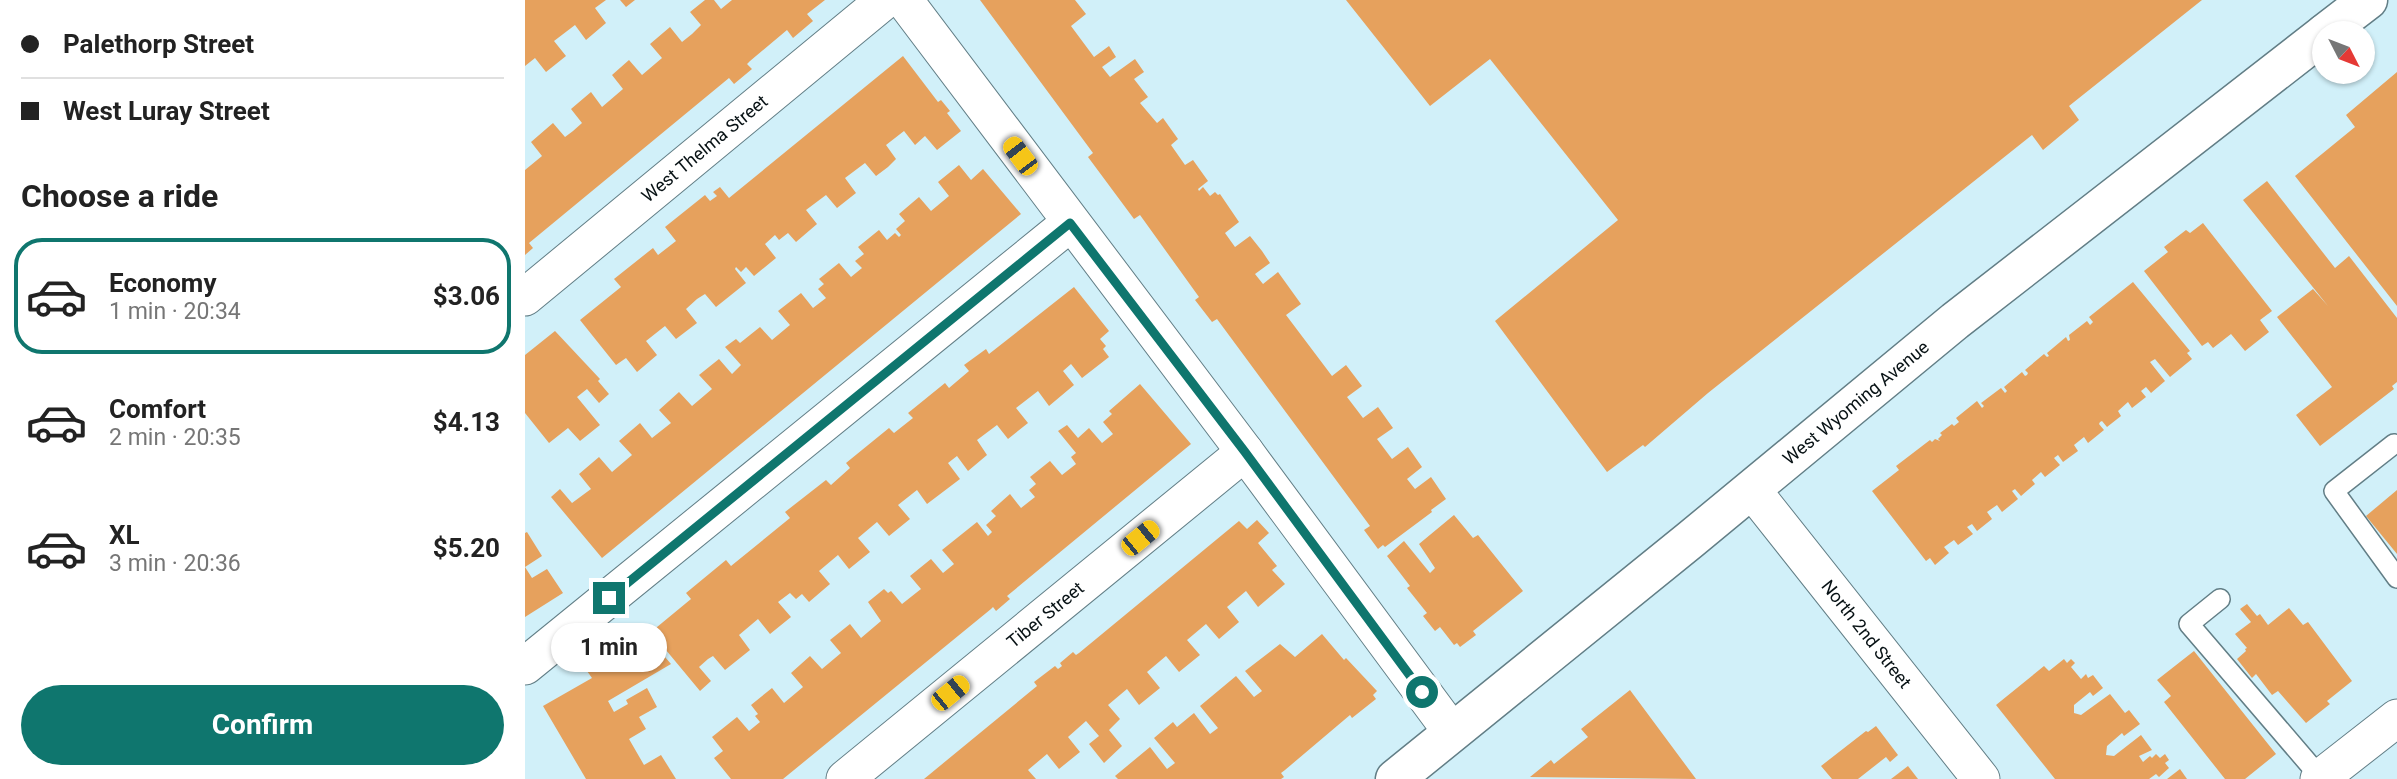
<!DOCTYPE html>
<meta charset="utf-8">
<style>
:root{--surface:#fff;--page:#f6f6f6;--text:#222;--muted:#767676;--line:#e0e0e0;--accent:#0f766e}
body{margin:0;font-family:Roboto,sans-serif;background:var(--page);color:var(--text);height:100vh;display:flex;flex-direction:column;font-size:26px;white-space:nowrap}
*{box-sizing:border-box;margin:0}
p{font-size:23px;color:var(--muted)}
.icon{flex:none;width:38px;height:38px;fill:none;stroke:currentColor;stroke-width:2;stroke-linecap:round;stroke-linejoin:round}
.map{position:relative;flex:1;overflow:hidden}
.drawer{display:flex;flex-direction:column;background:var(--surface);width:525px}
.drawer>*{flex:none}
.banner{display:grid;align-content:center;height:154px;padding:0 21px;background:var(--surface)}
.needle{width:46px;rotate:132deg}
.tools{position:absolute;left:1787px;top:21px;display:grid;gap:14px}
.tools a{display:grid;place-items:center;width:63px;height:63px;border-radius:50%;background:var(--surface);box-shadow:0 2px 5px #0004;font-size:35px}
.end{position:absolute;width:32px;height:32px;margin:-16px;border:9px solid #0f766e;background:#fff;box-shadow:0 0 0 4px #fff}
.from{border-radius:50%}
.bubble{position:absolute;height:49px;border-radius:24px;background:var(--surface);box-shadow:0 2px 5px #0004;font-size:23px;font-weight:700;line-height:49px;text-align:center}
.car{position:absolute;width:21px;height:42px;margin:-21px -10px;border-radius:9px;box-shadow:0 0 5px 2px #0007;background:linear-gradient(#f5c518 24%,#345 0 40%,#f5c518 0 76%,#345 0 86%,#f5c518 0)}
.banner b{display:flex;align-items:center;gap:24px;height:66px;font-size:26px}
.banner b+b{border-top:2px solid var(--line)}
.banner i{width:18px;height:18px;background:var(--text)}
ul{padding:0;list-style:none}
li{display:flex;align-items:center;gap:21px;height:116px;margin:0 14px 10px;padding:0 7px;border:4px solid transparent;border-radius:28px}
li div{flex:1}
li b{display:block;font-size:26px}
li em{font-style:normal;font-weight:700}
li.on{border-color:var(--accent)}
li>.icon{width:63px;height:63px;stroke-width:1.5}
h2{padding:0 21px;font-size:32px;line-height:84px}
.cta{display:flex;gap:14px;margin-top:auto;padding:14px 21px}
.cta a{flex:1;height:80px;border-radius:42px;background:var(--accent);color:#fff;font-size:28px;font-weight:700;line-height:80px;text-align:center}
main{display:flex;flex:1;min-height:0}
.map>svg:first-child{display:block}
</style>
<main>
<section class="drawer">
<div class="banner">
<b><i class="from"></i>Palethorp Street</b>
<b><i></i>West Luray Street</b>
</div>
<h2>Choose a ride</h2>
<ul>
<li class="on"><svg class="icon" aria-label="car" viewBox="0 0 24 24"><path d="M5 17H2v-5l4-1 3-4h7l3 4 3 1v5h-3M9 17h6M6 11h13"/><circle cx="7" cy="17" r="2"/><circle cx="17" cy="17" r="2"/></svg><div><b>Economy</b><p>1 min · 20:34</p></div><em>$3.06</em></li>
<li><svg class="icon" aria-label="car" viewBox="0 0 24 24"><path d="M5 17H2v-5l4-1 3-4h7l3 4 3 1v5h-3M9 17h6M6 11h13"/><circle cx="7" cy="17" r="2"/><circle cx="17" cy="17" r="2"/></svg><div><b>Comfort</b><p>2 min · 20:35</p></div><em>$4.13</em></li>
<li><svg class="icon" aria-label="car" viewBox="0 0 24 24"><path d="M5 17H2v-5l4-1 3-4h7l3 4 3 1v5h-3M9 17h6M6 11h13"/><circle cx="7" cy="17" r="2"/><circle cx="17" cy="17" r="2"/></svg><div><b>XL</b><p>3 min · 20:36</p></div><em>$5.20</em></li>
</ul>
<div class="cta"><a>Confirm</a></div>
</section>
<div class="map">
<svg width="1872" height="779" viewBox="0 0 1872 779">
<rect width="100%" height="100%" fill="#d1f0f9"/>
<g fill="#e6a15d">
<polygon points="0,0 81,0 70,8 81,23 61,40 50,25 29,41 41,56 21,72 10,58 0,66"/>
<polygon points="95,0 110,0 101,7"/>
<polygon points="180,0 189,0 196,9 207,0 300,0 282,14 288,21 268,38 262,30 225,61 222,64 227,69 209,84 204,78 4,243 8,248 0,255 0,170 17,156 6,142 28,123 40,137 48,131 57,123 46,109 66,92 77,107 98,89 87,75 104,60 117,75 137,58 125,44 145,27 157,42 167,34 176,25 165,12"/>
<polygon points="455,0 550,0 561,14 546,26 569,57 584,46 591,57 577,67 585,77 610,59 619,72 609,79 623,97 615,103 632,123 638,118 653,139 646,145 660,165 668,160 683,181 673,189 674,191 678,187 685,196 690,192 693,195 695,194 714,222 700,233 710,247 725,236 737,251 745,263 730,274 738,284 753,272 776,304 761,315 807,376 821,365 837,386 822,397 838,418 853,407 868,428 852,439 867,459 883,447 897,467 882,479 890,489 906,477 921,499 906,510 907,512 860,547 858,545 853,549 839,530 845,526 692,319 687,322 670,300 674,297 615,215 609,219 563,157 568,153"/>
<polygon points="821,0 1677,0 1544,106 1554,120 1518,150 1507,135 1183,393 1120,447 1118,445 1082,472 970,321 1093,220 965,59 905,106"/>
<polygon points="378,56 413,102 416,100 425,111 422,113 436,131 412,150 400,136 390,145 379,131 361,145 371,159 363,167 351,176 340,163 320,178 331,193 312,208 301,195 281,210 292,224 271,242 263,233 254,240 250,235 240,244 251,258 229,276 221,267 216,272 211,267 210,269 221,283 191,307 180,294 172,299 161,309 172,323 151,339 140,326 121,341 132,355 112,372 101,358 91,365 55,320 96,287 89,279 128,248 133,255 151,241 140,227 180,195 185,201 192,196 188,192 195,187 204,198"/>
<polygon points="1872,72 1872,306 1770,176 1830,127 1821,115"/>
<polygon points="434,165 446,180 458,169 496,214 77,558 26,497 35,489 47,503 66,489 54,474 74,457 87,472 107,455 94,441 115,423 127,438 146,423 134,410 154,392 167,406 187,389 174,375 194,359 207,374 216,365 200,347 211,339 215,343 235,327 247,340 265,325 253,311 276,293 288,308 301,298 293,289 299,284 294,279 314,263 326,277 337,268 330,261 339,254 333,247 354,230 362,240 370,233 374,237 376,235 371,229 380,221 374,214 394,197 406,211 424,196 413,182"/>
<polygon points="1742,181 1810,268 1824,256 1872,318 1872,382 1867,386 1869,389 1795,446 1771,415 1807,387 1752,317 1788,289 1803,306 1718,200"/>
<polygon points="1678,223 1747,311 1735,320 1744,332 1720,351 1706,334 1688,348 1683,342 1677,346 1619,271 1643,252 1639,247 1661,230 1665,233"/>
<polygon points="1608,282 1665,351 1662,353 1667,359 1645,377 1630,359 1625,362 1640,381 1626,393 1621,387 1616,391 1621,397 1607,408 1603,402 1593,411 1596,416 1582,427 1577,421 1575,422 1574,424 1579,430 1563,443 1559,437 1549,445 1553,451 1538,462 1533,455 1529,458 1535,465 1520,477 1516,472 1507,480 1510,484 1496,496 1490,489 1487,491 1493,499 1477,512 1472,505 1462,512 1467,519 1452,531 1447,524 1442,527 1448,534 1433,545 1429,540 1419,547 1424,553 1410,565 1405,558 1401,561 1347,491 1374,470 1371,466 1405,440 1407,442 1410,439 1415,441 1413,439 1417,435 1415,433 1427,424 1429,426 1434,422 1431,418 1452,401 1457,408 1459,406 1456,403 1476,388 1480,393 1482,391 1479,387 1497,372 1500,376 1502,375 1503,373 1500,370 1519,354 1522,357 1524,356 1522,353 1541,337 1543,341 1545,340 1544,335 1562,321 1565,325 1568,322 1564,317"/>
<polygon points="549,287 584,331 575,339 581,346 578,349 584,357 557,378 546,364 538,371 549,385 524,406 513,391 491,408 503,423 483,439 472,425 452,440 462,455 443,471 432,456 423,463 435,479 402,504 392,490 373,505 385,519 364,536 352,522 333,538 345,552 324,569 313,555 294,571 305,584 284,602 277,594 271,599 265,593 253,602 266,617 245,634 233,619 214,635 225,650 200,670 188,656 183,659 174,667 186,681 175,691 126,632 166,599 161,593 201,560 206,566 265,518 260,512 301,480 306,485 325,468 321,463 364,428 369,433 388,418 383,413 420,383 424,388 444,371 439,365 461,349 464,354"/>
<polygon points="30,331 75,379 73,381 84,394 74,403 62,389 52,397 75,425 55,441 43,428 24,443 0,413 0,355"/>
<polygon points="615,384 666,444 482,596 485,599 471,611 468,607 466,609 258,779 206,779 189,758 198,751 187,737 212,717 224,731 235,722 230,716 233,714 226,705 247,688 259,703 278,687 266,673 285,656 297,669 316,653 305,640 325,624 336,638 356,621 343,602 359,589 363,593 366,591 377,604 396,589 385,576 406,559 418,573 429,564 417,550 452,522 463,536 467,532 461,525 471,516 466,511 476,502 485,494 496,508 510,497 504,490 511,484 505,477 525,461 537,475 551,464 546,457 551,453 533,431 542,425 553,438 564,428 577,443 588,434 578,422 587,414 584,411"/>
<polygon points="1872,490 1872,554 1841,516"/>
<polygon points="929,515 948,538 953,535 998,591 948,631 951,635 935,647 932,643 929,645 915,627 910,631 898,616 902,613 882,588 885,586 862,556 879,541 905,573 910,568 894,544"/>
<polygon points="732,520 744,533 733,543 752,566 747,570 760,584 733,607 721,591 702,607 714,622 694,639 681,624 662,640 675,655 654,672 641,656 622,672 635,688 614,705 602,689 583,705 595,719 584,730 597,746 579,763 564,744 574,736 561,721 543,737 555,752 534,769 522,754 503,770 511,779 399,779 512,686 509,682 530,666 533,669 537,666 535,663 548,652 551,655 554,653 714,521 722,529"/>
<polygon points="2,532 17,556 0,567 7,578 22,569 38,593 0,617 0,533"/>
<polygon points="1722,604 1732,616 1735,614 1743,625 1764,608 1778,625 1783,622 1827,681 1802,701 1805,704 1781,723 1753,691 1747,695 1731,674 1727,678 1712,659 1721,651 1720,649 1722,648 1710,634 1726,622 1715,609"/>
<polygon points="116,629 146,664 83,701 89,712 103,704 101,700 122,688 132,707 114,717 121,729 104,739 119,765 136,755 151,779 61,779 18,706 67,678 62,671"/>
<polygon points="797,634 819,660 821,658 852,691 848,695 851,699 827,718 825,715 760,770 756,773 759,777 756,779 593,779 590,776 625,747 642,769 650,763 629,738 648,722 652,727 669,713 685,734 693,728 675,706 711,676 729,697 737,691 720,671 755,644 770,657"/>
<polygon points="1669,651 1751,754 1720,779 1700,779 1639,702 1646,696 1632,680"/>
<polygon points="1539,659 1542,663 1546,659 1550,663 1546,667 1556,679 1561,674 1563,678 1568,675 1578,688 1568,696 1565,692 1549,705 1549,713 1556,715 1585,694 1600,713 1604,710 1615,724 1599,736 1597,733 1582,746 1581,755 1589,756 1616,735 1627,750 1614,756 1618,762 1625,756 1627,758 1631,754 1635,758 1640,754 1644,760 1640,763 1644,768 1634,777 1631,774 1624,779 1530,779 1471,705 1519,666 1524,671"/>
<polygon points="1105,690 1171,779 1005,777 1026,760 1029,764 1063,737 1056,729"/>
<polygon points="1351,726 1373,755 1365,762 1361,757 1333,779 1307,779 1296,766 1341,731 1343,732"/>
<polygon points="1383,766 1393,779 1366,779"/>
<polygon points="1655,769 1662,779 1642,779"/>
</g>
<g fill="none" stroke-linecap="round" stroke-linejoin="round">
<g stroke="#627e86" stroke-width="22">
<g id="service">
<polyline points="1869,444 1809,491 1872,578"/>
<polyline points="1695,599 1664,624 1796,778"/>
</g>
</g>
<g stroke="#627e86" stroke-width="39">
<g id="minor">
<polyline points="379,0 720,452 927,732"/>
<path id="s1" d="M0,297l360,-297"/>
<path id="s2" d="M1227,490l229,289"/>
<polyline points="0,666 545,223"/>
<path id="s3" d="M320,779l400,-327"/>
<polyline points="1794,779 1872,718"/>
</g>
</g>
<g stroke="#627e86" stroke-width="41">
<g id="tertiary">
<polyline points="1800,33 1843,0"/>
<path id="s4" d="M870,779l295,-239 265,-219 369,-287"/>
</g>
</g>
<use href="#service" stroke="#fff" stroke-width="19"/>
<use href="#minor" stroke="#fff" stroke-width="37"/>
<use href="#tertiary" stroke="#fff" stroke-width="38"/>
</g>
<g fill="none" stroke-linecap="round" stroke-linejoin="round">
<polyline stroke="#0f766e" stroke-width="9" points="84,598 545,223 720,452 897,692"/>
</g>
<g text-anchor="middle" stroke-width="7" stroke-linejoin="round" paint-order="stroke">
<g font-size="18" fill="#081215" stroke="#d1f0f9">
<text dy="6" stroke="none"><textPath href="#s1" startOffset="233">West Thelma Street</textPath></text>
<text dy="6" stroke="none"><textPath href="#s4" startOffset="595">West Wyoming Avenue</textPath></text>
<text dy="6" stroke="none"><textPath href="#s3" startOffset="259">Tiber Street</textPath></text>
<text dy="6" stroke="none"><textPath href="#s2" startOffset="184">North 2nd Street</textPath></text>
</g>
</g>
</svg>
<div class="tools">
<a><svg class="needle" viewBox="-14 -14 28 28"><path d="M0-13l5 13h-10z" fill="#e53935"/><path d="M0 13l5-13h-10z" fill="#767676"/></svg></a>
</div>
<i class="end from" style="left:897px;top:692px"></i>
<i class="end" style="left:84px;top:598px"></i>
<div class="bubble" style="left:26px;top:623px;width:116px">1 min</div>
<i class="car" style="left:495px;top:156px;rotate:323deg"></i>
<i class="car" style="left:615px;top:538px;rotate:51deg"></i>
<i class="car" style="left:425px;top:693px;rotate:51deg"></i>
</div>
</main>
